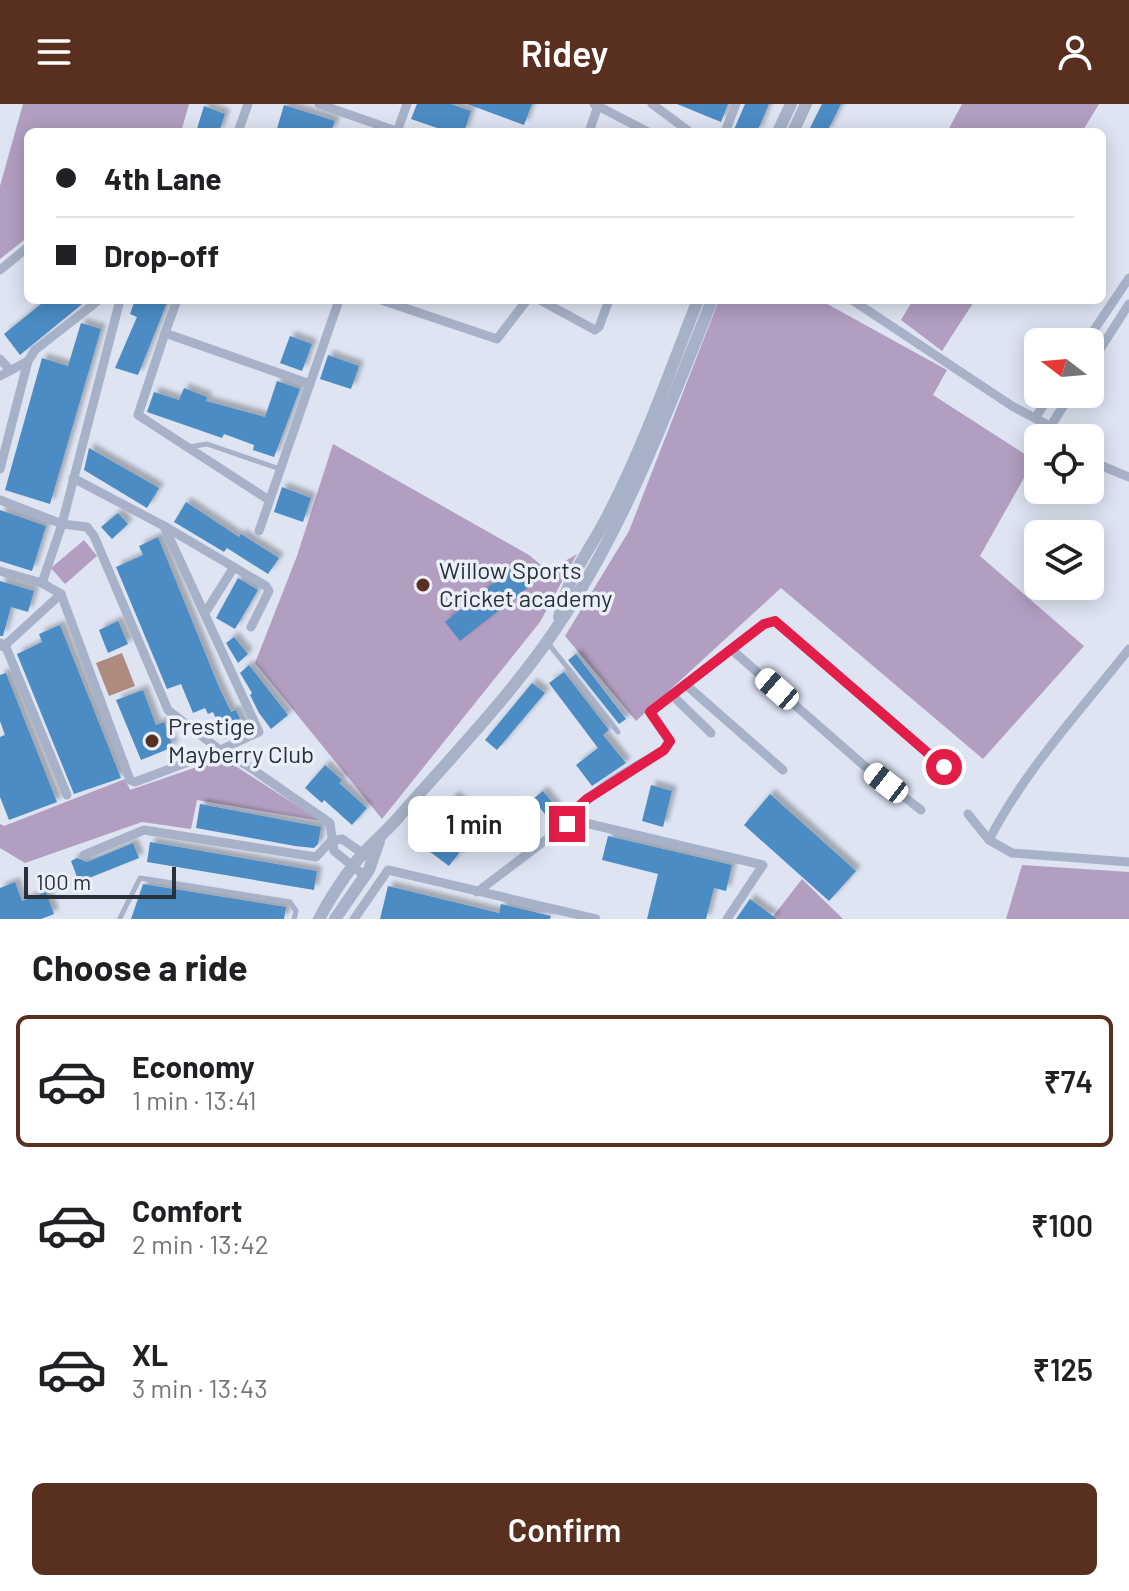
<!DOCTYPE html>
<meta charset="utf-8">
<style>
:root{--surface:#fff;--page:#f2f2f2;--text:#202124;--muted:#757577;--line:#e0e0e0;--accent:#593020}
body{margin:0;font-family:Barlow,sans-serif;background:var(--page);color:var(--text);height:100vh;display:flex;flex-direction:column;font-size:30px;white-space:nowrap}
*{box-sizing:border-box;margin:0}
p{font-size:26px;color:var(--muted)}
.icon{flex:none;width:44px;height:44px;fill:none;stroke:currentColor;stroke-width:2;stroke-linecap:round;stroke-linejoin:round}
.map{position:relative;height:815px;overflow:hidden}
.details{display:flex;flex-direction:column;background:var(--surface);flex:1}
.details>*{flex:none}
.guide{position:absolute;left:24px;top:24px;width:1082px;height:176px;border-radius:12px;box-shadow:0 4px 20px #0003;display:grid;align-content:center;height:176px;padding:0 32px;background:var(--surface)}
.needle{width:52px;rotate:286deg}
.buttons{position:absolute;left:1024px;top:224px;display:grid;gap:16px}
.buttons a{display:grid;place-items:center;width:80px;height:80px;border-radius:12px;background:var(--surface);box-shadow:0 4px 20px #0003;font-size:40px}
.scale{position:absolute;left:24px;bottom:20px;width:152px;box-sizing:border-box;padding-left:8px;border:4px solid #2a3038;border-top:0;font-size:22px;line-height:28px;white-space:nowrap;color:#2a3038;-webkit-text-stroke:6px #ebeffa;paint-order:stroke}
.end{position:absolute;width:36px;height:36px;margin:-18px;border:10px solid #e11d48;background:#fff;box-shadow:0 0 0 4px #fff}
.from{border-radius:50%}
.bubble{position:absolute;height:56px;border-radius:12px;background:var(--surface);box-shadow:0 4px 20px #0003;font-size:26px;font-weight:600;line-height:56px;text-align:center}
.car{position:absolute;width:24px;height:48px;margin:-24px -12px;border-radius:10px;box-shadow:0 0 6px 2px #0007;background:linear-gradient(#fff 24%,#345 0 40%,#fff 0 76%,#345 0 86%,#fff 0)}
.guide b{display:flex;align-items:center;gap:28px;height:76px;font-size:30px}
.guide b+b{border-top:2px solid var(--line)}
.guide i{width:20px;height:20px;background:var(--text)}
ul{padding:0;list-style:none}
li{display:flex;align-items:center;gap:24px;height:132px;margin:0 16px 12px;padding:0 16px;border:4px solid transparent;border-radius:12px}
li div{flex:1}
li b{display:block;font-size:30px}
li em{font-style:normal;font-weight:600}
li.active{border-color:var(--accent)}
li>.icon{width:72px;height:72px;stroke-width:1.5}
h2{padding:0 32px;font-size:36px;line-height:96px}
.button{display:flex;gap:16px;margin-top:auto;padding:16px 32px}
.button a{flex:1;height:92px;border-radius:12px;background:var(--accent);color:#fff;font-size:32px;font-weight:600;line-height:92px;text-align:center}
header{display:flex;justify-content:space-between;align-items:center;height:104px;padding:0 32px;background:var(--accent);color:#fff;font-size:36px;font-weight:600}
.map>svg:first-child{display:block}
</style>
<header><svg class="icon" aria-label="menu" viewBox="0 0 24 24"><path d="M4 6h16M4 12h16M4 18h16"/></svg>Ridey<svg class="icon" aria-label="person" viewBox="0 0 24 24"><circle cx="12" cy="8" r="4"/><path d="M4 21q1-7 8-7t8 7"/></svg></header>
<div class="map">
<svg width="1129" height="815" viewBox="0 0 1129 815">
<defs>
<filter id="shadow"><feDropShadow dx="5" dy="-5" stdDeviation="2" flood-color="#0004"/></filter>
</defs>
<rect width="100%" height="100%" fill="#dee4f2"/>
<g fill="#b29ec1">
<polygon points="23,0 189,0 181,28 28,28 28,133 0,155 0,82"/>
<polygon points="962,0 1099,0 1082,28 947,28"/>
<polygon points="719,196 820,196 947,266 933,291 1034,356 980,452 1084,542 983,655 781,484 636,617 565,532 629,427"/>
<polygon points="913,196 975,196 942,247 901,216"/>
<polygon points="333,340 529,451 548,467 577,450 540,518 382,715 255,559 297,452"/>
<polygon points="84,436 97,452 65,480 51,464"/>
<polygon points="223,654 321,717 197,696 191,725 142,718 25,759 0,744 0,720 4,722 125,675 130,686"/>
<polygon points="1022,761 1129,768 1129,815 1006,815"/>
<polygon points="802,775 843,815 771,815"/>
</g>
<polygon fill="#af8a7e" points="122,549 135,582 109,592 96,559"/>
<g fill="#4b8cc4" filter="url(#shadow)">
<polygon points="417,0 451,0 471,7 464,28 449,28 411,15"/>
<polygon points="467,0 532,0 524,21"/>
<polygon points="677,0 728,0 721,18"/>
<polygon points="745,0 769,0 757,28 733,28"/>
<polygon points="822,0 841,0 827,28 808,28"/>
<polygon points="284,1 335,17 331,28 276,28"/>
<polygon points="204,2 225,10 219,28 196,28"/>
<polygon points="46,196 87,196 20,251 4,230"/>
<polygon points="135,196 168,196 138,271 115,264 137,213 130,210"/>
<polygon points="81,219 101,225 50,400 5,386 42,254 68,262"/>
<polygon points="290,232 312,240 302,267 280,259"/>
<polygon points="328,251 359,262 351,285 320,275"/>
<polygon points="277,277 300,285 274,353 253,346 254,341 224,330 222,334 147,308 154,288 179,296 184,284 207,293 206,297 265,313"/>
<polygon points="89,344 159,384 147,404 84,366"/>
<polygon points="282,383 311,394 303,418 274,408"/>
<polygon points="186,398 239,433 241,430 279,454 268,470 227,444 224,448 174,418"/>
<polygon points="0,406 46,422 32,467 0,457"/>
<polygon points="118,409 128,420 112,435 101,423"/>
<polygon points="158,433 219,583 231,608 236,606 245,625 225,635 213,608 208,610 205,604 193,609 181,580 167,585 116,463 143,451 139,442"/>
<polygon points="513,464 528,483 460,537 445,518"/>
<polygon points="238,474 258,486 235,525 216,514"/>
<polygon points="0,477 34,487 28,508 11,503 3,532 0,532"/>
<polygon points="118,517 128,540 108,549 99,526"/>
<polygon points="60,521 121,674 74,690 17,550 42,538 39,530"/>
<polygon points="234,533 248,550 238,559 226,539"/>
<polygon points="576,550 626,615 619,620 568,556"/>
<polygon points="249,561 288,611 271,625 259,609 250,591 252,589 240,569"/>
<polygon points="564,568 609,626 603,631 626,659 592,682 576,661 598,644 549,579"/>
<polygon points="6,569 57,698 9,716 0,693 0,633 5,631 0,617 0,571"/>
<polygon points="532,579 545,589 497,646 485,636"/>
<polygon points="143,586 156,621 164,618 173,643 141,656 116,596"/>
<polygon points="325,661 342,676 339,679 367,704 352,721 324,696 322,699 305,684"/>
<polygon points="651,681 672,687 663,723 642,717"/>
<polygon points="543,687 562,710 551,718 533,695"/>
<polygon points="770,690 856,767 829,797 744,721"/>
<polygon points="454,692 484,717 473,732 442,707"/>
<polygon points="200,700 321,723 318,740 314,744 295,742 196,724"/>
<polygon points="515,720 529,737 520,745 506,727"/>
<polygon points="424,723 459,749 449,762 414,736"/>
<polygon points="608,732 732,761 726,787 714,784 706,815 647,815 658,770 602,756"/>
<polygon points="150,738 317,767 314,786 147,758"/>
<polygon points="133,739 139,754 79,778 71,757 77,754 87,758"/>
<polygon points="15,778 22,797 46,788 54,810 41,815 0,815 0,784"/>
<polygon points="143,780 286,803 284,815 131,815"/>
<polygon points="388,782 499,809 501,800 551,812 550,815 380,815"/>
<polygon points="750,795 777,815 736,815"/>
</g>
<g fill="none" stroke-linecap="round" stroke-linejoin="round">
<g stroke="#a7b2c8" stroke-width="5">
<polyline points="189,343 207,340 280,365"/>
<polyline points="548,539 618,628"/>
<polyline points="120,814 140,774 290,798 296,807 294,815"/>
</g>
<g stroke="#a7b2c8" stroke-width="9">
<polyline points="319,0 399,28"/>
<polyline points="652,0 690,28"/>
<polyline points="598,2 648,28"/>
<polyline points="238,28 248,0"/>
<polyline points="397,28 407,0"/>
<polyline points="589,28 598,2 594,0"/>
<polyline points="725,28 736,0"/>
<polyline points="0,166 28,143"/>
<polyline points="177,196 165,229 310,280"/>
<polyline points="381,196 497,235 527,196"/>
<polyline points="540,196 595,226 599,223 609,196"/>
<polyline points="852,196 1012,302 1044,319 1065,334"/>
<polyline points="165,229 138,311 269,396"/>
<polyline points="1086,238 1129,174"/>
<polyline points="0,255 10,266"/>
<polyline points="1090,261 1129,200"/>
<polyline points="0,272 28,257"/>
<polyline points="1035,314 1051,290"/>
<polyline points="1050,323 1071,290"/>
<polyline points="1090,353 1100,361 1129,373"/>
<polyline points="0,365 28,257 35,246 99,196"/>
<polyline points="73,374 164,422 266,482 269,487 251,523"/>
<polyline points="0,396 62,420 87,423 94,432 168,606 220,646 248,662 330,719 334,747 365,772"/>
<polyline points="259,427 339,196"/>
<polyline points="0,467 42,479 61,490 130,676 135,678 220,646 259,628 164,422"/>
<polyline points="42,479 62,420 120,196"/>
<polyline points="205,509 234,463"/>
<polyline points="0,539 5,541 67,691"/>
<polyline points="3,543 61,490"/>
<polyline points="731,545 868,665 921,706"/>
<polyline points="685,580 783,666"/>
<polyline points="672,591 711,629"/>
<polyline points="411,699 464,744"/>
<polyline points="968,710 989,736 1012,749 1129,758"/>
<path d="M567,720c22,-35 62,-53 97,-74l6,-9 -20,-29 114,-88 11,-3 169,146"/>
<path d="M989,736c36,-70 91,-129 140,-191"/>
<polyline points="84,751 144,726 316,753 331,737 342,735 368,753"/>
<polyline points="477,788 567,720 577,717 763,761 727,815"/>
<polyline points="354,815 388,766 596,815"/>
</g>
<g stroke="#a7b2c8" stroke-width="12">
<polyline points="778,28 791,0"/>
<polyline points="793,28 806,0"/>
<path d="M559,513c8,-40 30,-65 48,-100 36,-69 62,-144 91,-217"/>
<path d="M319,815c10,-19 23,-39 36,-56 12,-16 29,-29 42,-44 50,-57 104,-113 149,-176 74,-104 119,-225 166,-343"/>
<polyline points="335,815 369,766 379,737"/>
</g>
</g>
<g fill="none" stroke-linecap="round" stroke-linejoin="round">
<polyline stroke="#e11d48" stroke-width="10" points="567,720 577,704 587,695 664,646 670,637 650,608 764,520 775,517 944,663"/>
</g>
<g fill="#593020" stroke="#ebeffa" stroke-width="3">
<circle cx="423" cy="481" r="8"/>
<circle cx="152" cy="637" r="8"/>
</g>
<g text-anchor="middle" stroke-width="7" stroke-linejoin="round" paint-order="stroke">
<g font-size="24" fill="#2a3038" stroke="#ebeffa" text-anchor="start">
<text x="439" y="475">Willow Sports<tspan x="439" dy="28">Cricket academy</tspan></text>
<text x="168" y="631">Prestige<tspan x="168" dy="28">Mayberry Club</tspan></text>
</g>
</g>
</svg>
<div class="buttons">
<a><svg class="needle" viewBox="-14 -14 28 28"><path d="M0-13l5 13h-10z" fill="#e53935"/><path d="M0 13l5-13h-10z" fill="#757577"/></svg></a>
<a><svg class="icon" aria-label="locate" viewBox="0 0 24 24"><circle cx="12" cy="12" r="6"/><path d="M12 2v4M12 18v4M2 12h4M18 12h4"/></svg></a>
<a><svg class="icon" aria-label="layers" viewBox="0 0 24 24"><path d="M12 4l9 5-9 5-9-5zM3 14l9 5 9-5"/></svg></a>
</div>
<div class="scale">100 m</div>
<i class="end from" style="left:944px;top:663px"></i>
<i class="end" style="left:567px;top:720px"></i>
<div class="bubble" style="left:408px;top:692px;width:132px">1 min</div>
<i class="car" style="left:777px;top:585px;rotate:311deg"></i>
<i class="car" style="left:886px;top:679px;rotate:308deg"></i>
<div class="guide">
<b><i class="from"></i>4th Lane</b>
<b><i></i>Drop-off</b>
</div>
</div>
<section class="details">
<h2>Choose a ride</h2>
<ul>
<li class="active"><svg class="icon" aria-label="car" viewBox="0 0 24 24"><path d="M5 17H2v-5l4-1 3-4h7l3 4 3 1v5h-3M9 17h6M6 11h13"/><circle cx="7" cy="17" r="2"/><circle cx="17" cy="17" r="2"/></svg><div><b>Economy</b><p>1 min · 13:41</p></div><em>₹74</em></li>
<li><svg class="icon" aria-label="car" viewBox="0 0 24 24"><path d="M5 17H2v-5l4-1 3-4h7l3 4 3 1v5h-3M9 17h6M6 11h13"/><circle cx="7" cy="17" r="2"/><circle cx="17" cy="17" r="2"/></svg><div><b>Comfort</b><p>2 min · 13:42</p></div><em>₹100</em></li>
<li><svg class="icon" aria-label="car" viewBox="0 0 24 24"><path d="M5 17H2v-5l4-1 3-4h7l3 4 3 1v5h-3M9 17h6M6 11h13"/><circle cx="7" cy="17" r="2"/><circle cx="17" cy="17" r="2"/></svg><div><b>XL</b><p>3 min · 13:43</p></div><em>₹125</em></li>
</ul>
<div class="button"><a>Confirm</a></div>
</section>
